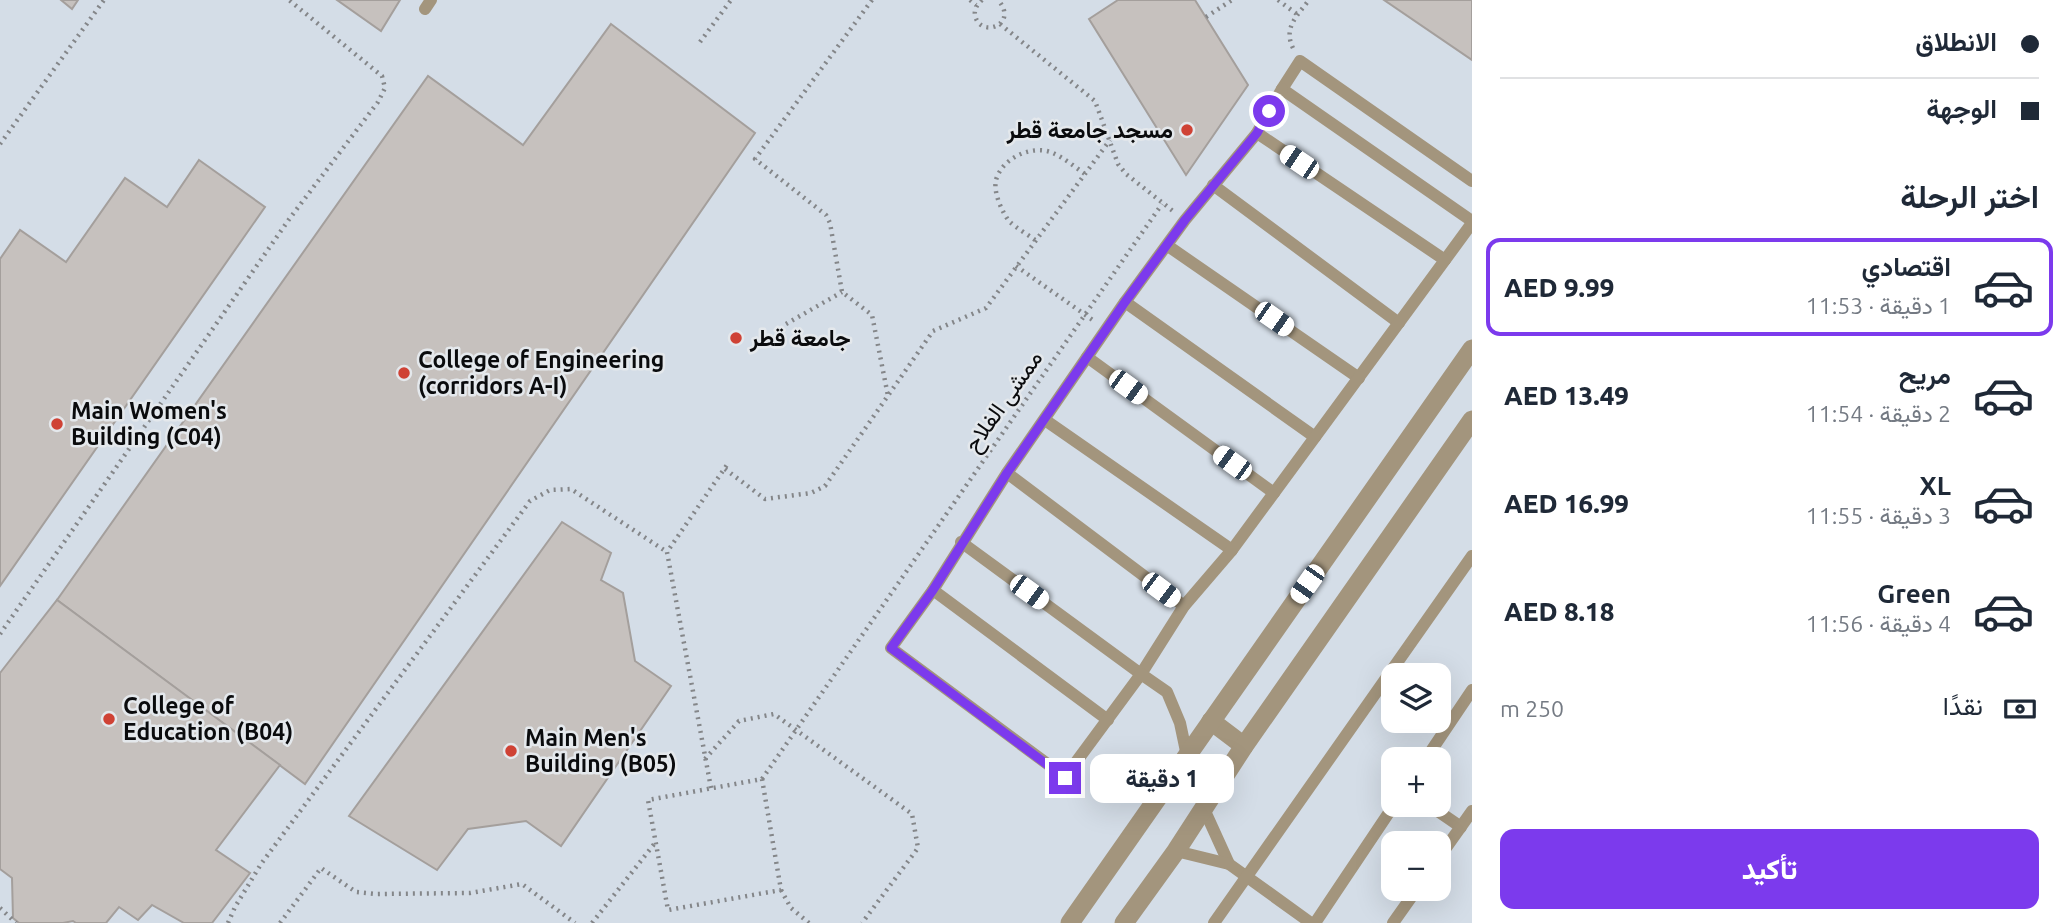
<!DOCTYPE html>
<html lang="ar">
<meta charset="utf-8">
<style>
:root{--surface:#fff;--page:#f2f2f3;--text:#1f2937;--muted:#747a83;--line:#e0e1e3;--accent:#7c3aed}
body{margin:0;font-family:Ubuntu,Vazirmatn,sans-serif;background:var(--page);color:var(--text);direction:rtl;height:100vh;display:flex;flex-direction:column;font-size:26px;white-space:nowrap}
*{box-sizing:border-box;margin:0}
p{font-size:23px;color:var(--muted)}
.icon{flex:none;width:38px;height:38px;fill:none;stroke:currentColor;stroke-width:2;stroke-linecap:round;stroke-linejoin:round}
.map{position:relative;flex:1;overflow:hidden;direction:ltr}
.side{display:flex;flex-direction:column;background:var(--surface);width:595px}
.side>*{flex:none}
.banner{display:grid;align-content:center;height:154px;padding:0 28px;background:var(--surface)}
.fabs{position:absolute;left:1381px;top:663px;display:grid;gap:14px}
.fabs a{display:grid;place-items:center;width:70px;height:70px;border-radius:14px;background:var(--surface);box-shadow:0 7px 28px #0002;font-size:35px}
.end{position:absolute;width:32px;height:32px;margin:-16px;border:9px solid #7c3aed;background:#fff;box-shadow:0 0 0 4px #fff}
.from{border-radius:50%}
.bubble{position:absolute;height:49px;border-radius:14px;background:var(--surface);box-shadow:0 7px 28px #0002;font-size:23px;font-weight:800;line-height:49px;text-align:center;direction:rtl}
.car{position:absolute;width:21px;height:42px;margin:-21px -10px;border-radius:9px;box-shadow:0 0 5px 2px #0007;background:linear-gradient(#fff 24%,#345 0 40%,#fff 0 76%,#345 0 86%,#fff 0)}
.banner b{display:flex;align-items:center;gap:24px;height:66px;font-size:26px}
.banner b+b{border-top:2px solid var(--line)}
.banner i{width:18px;height:18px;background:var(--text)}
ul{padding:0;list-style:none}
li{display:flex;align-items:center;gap:21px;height:98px;margin:0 14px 10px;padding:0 14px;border:4px solid transparent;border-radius:14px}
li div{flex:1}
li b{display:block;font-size:26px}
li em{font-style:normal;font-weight:800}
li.on{border-color:var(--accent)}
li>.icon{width:63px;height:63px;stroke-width:1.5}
h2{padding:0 28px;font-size:32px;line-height:84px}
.pay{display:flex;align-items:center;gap:18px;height:77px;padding:0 28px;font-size:26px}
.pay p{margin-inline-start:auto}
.button{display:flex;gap:14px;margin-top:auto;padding:14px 28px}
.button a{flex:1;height:80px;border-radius:14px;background:var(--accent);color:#fff;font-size:28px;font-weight:800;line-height:80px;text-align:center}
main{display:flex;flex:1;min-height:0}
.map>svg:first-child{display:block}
</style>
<main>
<section class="side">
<div class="banner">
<b><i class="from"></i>الانطلاق</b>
<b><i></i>الوجهة</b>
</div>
<h2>اختر الرحلة</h2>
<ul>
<li class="on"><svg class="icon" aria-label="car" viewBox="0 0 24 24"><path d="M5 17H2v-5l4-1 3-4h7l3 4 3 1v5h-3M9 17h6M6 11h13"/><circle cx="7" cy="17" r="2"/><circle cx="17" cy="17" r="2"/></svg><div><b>اقتصادي</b><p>1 دقيقة · 11:53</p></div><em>AED 9.99</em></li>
<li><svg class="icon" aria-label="car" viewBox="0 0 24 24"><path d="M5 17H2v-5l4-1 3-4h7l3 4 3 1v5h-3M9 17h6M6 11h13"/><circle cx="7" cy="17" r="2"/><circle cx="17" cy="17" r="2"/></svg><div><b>مريح</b><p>2 دقيقة · 11:54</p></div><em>AED 13.49</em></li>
<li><svg class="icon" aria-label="car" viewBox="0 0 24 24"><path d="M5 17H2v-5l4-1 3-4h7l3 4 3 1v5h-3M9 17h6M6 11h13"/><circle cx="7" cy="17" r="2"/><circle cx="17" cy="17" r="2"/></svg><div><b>XL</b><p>3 دقيقة · 11:55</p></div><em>AED 16.99</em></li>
<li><svg class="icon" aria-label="car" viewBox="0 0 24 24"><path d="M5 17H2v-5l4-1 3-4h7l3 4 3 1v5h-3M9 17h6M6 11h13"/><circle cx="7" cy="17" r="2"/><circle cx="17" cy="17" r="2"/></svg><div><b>Green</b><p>4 دقيقة · 11:56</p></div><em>AED 8.18</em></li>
</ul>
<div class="pay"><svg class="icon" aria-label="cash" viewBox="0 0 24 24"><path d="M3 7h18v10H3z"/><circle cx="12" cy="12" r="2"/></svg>نقدًا<p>250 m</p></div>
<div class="button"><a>تأكيد</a></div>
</section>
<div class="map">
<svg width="1472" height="923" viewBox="0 0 1472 923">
<rect width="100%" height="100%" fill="#e4e8ec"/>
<path fill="#d4dde7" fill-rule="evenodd" d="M0,0h1472v923h-1472zM1393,676h45v45h-45zM1393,760h45v45h-45zM1393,844h45v45h-45z"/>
<g fill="#c6c1be" stroke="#a49f9c" stroke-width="2">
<polygon points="61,0 78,0 72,9"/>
<polygon points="337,0 400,0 381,31"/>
<polygon points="1118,0 1195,0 1248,85 1186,175 1089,19"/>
<polygon points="1384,0 1472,0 1472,60"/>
<polygon points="611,24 755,133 305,784 57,600 428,76 523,145"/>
<polygon points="199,160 265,207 0,586 0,259 20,230 66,262 125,178 167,207"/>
<polygon points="562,522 611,553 601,580 623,593 635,661 671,686 561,846 526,821 468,829 437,870 349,816"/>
<polygon points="57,600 280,765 216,850 250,873 212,923 184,923 152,905 138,920 119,907 106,923 76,923 73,921 63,923 19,923 13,918 12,878 0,869 0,673"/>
</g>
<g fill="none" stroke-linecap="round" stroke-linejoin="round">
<g stroke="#848689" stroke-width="4.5" stroke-dasharray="2 5" stroke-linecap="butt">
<polyline points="872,0 755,159 826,215 830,223 842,292 872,315 888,396"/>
<polyline points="970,0 976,5"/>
<path d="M982,0c-5,5 -8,9 -7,15 4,24 45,10 23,-15"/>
<polyline points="1278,0 1298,15"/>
<polyline points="1206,17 1232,0"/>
<polyline points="1000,24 1095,101 1118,164 1126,174 1173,211"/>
<polyline points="700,42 731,0"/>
<path d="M1293,48c-10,-20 4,-32 16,-48"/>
<polyline points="0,144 104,0"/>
<path d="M1035,240c-8,-6 -19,-12 -26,-19 -7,-9 -16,-29 -13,-41 6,-22 36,-36 57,-27 11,5 22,14 32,21"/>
<polyline points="1016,266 1094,321"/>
<polyline points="786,324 842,292"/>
<polyline points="725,469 765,499 811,493 825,486 933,331 986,308 1110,140"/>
<polyline points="0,634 290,218 378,102 385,88 382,76 289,0"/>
<polyline points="705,759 739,721 774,714 912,814 918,848 862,923"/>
<polyline points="762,779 1162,204"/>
<polygon points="762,779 781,890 668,910 648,800"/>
<polyline points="711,788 667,552 729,462"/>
<polyline points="781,890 791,908 809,923"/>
<polyline points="0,908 16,923"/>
<polyline points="228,923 235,907 261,864 530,501 550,490 571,489 667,552"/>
<polyline points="280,923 321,868 356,892 376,894 470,893 522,884 575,923"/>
<polyline points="592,923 655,843"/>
</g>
<g stroke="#a3957d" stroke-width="12">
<polyline points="425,9 431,0"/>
<polyline points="1472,181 1300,61 1282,89 1472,221"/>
<polyline points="1213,185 1399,323"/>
<polyline points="1168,246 1359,378"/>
<polyline points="1445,260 1472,223"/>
<polyline points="1125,302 1315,437"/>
<polyline points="1087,357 1274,493"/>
<polyline points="1045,420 1232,550"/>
<polyline points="1007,473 1184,606"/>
<polyline points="961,542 1141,674 1184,606 1232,550 1445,260 1257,133"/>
<polyline points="933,590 1108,720"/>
<polyline points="1187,756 1180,723 1167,692 1141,674 1065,777 891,648 933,590 1007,473 1125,302 1185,220 1257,133 1282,89"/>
<polyline points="1425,760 1472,690"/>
<polyline points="1429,805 1461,827"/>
<polyline points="1204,809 1229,864"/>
<polyline points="1176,851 1229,864 1311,923"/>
<polyline points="1438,859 1472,811"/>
<polyline points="1214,923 1472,556"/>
<polyline points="1315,923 1394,805"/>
<polyline points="1393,923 1417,889"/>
</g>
<g stroke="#a3957d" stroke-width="19">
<polyline points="1211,721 1244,746"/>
<polyline points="1070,923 1472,349"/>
<polyline points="1124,923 1176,851 1244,746 1472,420"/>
</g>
</g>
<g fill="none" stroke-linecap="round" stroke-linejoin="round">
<polyline stroke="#7c3aed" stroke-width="9" points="1065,778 891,648 933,590 1007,473 1125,302 1185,220 1257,133 1269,111"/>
</g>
<g fill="#cf4235" stroke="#e4e8ec" stroke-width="2.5">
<circle cx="1187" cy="130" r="7"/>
<circle cx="736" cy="338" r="7"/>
<circle cx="404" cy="373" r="7"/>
<circle cx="57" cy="424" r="7"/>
<circle cx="109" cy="719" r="7"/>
<circle cx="511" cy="751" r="7"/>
</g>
<g text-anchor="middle" stroke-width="5" stroke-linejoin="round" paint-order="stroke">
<g font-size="23" font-weight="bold" fill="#0a0b0d" stroke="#e4e8ec" text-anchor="start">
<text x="1173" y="138" text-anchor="end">مسجد جامعة قطر</text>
<text x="750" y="346">جامعة قطر</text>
<text x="418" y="368">College of Engineering<tspan x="418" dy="26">(corridors A-I)</tspan></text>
<text x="71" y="419">Main Women's<tspan x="71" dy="26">Building (C04)</tspan></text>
<text x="123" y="714">College of<tspan x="123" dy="26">Education (B04)</tspan></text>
<text x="525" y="746">Main Men's<tspan x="525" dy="26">Building (B05)</tspan></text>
</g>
<g font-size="23" fill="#0a0b0d" stroke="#e4e8ec">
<text transform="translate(1003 401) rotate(-55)" y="8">ممشى الفلاح</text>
</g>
</g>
</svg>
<div class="fabs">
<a><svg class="icon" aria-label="layers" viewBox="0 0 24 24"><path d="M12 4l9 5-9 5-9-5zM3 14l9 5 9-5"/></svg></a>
<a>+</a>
<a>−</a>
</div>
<i class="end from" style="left:1269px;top:111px"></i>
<i class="end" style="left:1065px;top:778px"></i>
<div class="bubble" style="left:1090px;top:754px;width:144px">1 دقيقة</div>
<i class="car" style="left:1299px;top:162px;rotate:304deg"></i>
<i class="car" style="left:1274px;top:319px;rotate:125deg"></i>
<i class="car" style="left:1128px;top:387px;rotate:126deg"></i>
<i class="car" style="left:1232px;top:463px;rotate:306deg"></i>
<i class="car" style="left:1307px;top:584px;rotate:215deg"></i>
<i class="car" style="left:1161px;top:590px;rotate:127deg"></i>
<i class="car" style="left:1029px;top:592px;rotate:126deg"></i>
</div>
</main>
